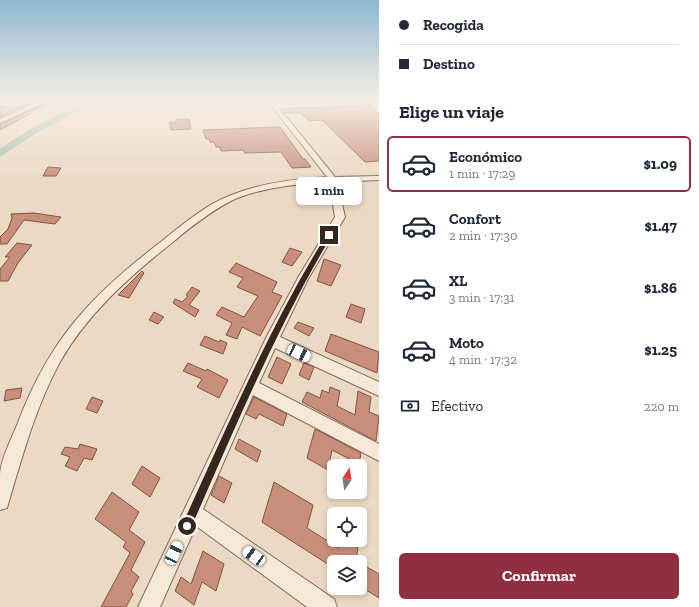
<!DOCTYPE html>
<html lang="es">
<meta charset="utf-8">
<style>
:root{--surface:#fff;--page:#f2f2f3;--text:#1f2937;--muted:#747a83;--line:#e0e1e3;--accent:#8f2f3f}
body{margin:0;font-family:"Zilla Slab",serif;background:var(--page);color:var(--text);height:100vh;display:flex;flex-direction:column;font-size:15px;white-space:nowrap}
*{box-sizing:border-box;margin:0}
p{font-size:13px;color:var(--muted)}
.icon{flex:none;width:22px;height:22px;fill:none;stroke:currentColor;stroke-width:2;stroke-linecap:round;stroke-linejoin:round}
.map{position:relative;flex:1;overflow:hidden}
.drawer{display:flex;flex-direction:column;background:var(--surface);width:320px}
.drawer>*{flex:none}
.guide{display:grid;align-content:center;height:88px;padding:0 20px;background:var(--surface)}
.needle{width:26px;rotate:13deg}
.controls{position:absolute;left:327px;top:459px;display:grid;gap:8px}
.controls a{display:grid;place-items:center;width:40px;height:40px;border-radius:6px;background:var(--surface);box-shadow:0 2px 6px #0003;font-size:20px}
.end{position:absolute;width:18px;height:18px;margin:-9px;border:5px solid #35261e;background:#fff;box-shadow:0 0 0 2px #fff}
.from{border-radius:50%}
.bubble{position:absolute;height:28px;border-radius:6px;background:var(--surface);box-shadow:0 2px 6px #0003;font-size:13px;font-weight:700;line-height:28px;text-align:center}
.car{position:absolute;width:12px;height:24px;margin:-12px -6px;border-radius:5px;box-shadow:0 0 3px 1px #0007;background:linear-gradient(#fff 24%,#345 0 40%,#fff 0 76%,#345 0 86%,#fff 0)}
.guide b{display:flex;align-items:center;gap:14px;height:38px;font-size:15px}
.guide b+b{border-top:1px solid var(--line)}
.guide i{width:10px;height:10px;background:var(--text)}
ul{padding:0;list-style:none}
li{display:flex;align-items:center;gap:12px;height:56px;margin:0 8px 6px;padding:0 12px;border:2px solid transparent;border-radius:6px}
li div{flex:1}
li b{display:block;font-size:15px}
li em{font-style:normal;font-weight:700}
li.selected{border-color:var(--accent)}
li>.icon{width:36px;height:36px;stroke-width:1.5}
h2{padding:0 20px;font-size:18px;line-height:48px}
.pay{display:flex;align-items:center;gap:10px;height:44px;padding:0 20px;font-size:15px}
.pay p{margin-inline-start:auto}
.action{display:flex;gap:8px;margin-top:auto;padding:8px 20px}
.action a{flex:1;height:46px;border-radius:6px;background:var(--accent);color:#fff;font-size:16px;font-weight:700;line-height:46px;text-align:center}
main{display:flex;flex:1;min-height:0}
.map>svg:first-child{display:block}
</style>
<main>
<div class="map">
<svg width="379" height="607" viewBox="0 0 379 607">
<rect width="100%" height="100%" fill="#ebd9c3"/>
<g fill="none" stroke-linecap="round" stroke-linejoin="round">
<path fill="#a5beb3" fill-rule="evenodd" d="M87,101h10l-61,32 -36,24v-8c27,-20 57,-35 87,-48z"/>
</g>
<g fill="#c78f7b" stroke="#825243">
<polygon points="28,101 36,101 0,117 0,106 14,109"/>
<polygon points="46,103 50,104 32,111 33,112 0,130 0,124"/>
<polygon points="369,105 379,113 379,161 365,162 322,120 309,121 301,113 286,113 283,109"/>
<polygon points="179,119 189,119 191,129 171,130 170,122 176,122 176,120"/>
<polygon points="280,127 303,159 305,159 311,167 292,168 281,152 245,153 243,150 221,151 220,147 216,147 214,142 210,142 209,139 206,139 203,130"/>
<polygon points="48,167 61,168 56,176 43,176"/>
<polygon points="34,213 61,217 55,224 24,220 7,244 0,244 0,237 8,229 12,218 11,214"/>
<polygon points="17,243 32,245 18,263 8,281 0,281 0,269 10,257 5,257"/>
<polygon points="290,248 302,252 292,266 282,262"/>
<polygon points="324,259 341,265 331,286 317,281"/>
<polygon points="236,263 277,282 272,292 282,296 260,336 242,327 237,339 226,335 232,323 216,315 222,307 244,317 258,296 237,287 243,278 229,272"/>
<polygon points="142,271 144,273 129,298 118,295"/>
<polygon points="192,287 200,291 189,305 199,310 195,317 173,303 175,299 182,302 188,296 186,295"/>
<polygon points="351,304 365,309 361,323 346,317"/>
<polygon points="154,312 164,317 158,324 149,320"/>
<polygon points="298,322 314,328 309,336 294,328"/>
<polygon points="331,334 379,352 377,373 325,351"/>
<polygon points="205,336 219,342 220,340 227,343 223,354 200,345"/>
<polygon points="277,357 291,364 282,384 268,377"/>
<polygon points="188,363 206,371 207,369 228,380 219,398 197,387 202,379 183,371"/>
<polygon points="304,363 314,367 309,380 299,375"/>
<polygon points="330,387 340,391 337,406 355,415 358,391 371,397 369,412 379,416 376,441 302,402 307,392 320,398 322,390 329,393"/>
<polygon points="22,388 20,398 4,401 6,390"/>
<polygon points="92,397 103,401 97,413 86,409"/>
<polygon points="254,397 287,414 283,426 259,414 256,419 246,414"/>
<polygon points="315,429 361,453 359,464 332,450 328,470 307,458"/>
<polygon points="239,439 261,451 257,462 235,449"/>
<polygon points="80,444 97,449 92,460 84,458 77,471 65,466 70,457 61,454 65,447 78,449"/>
<polygon points="142,466 160,478 150,497 132,484"/>
<polygon points="219,476 232,483 224,503 211,495"/>
<polygon points="274,482 313,505 307,528 339,548 341,540 344,540 358,548 355,562 334,562 334,568 262,522"/>
<polygon points="112,492 139,512 129,530 145,542 131,570 139,577 131,591 133,594 126,607 101,607 130,553 123,547 126,542 95,519"/>
<polygon points="203,551 224,564 216,591 202,582 194,605 175,591 181,577 191,584"/>
<polygon points="360,563 379,574 379,598 360,586"/>
</g>
<g fill="none" stroke-linecap="round" stroke-linejoin="round">
<g stroke="#846b5b" stroke-width="2">
<g id="minor">
<polygon points="40,101 47,101 0,123 0,119"/>
<path d="M268,101h6l2,3 73,-1 -2,3 -68,2 56,69 44,-1v4l-42,2 8,35 -37,62 -28,58 99,45v14l-104,-48 -16,35 120,61v17l-126,-66 -50,114 131,90 3,8h-30l-111,-81 -36,81h-22l129,-271 32,-60 36,-59 -6,-35c-31,2 -65,5 -94,17 -23,11 -43,27 -62,43 -43,34 -86,72 -113,120 -24,44 -37,92 -51,139l-2,7 -7,2c0,-12 0,-24 0,-36 1,-16 11,-34 17,-49 32,-85 73,-129 145,-184 21,-17 42,-35 67,-45 31,-13 65,-17 98,-19z"/>
</g>
</g>
<use href="#minor" fill="#f6e8d6" fill-rule="evenodd"/>
</g>
<linearGradient id="sky" x2="0" y2="1"><stop stop-color="#8db8d3"/><stop offset="0.54" stop-color="#f6eee4"/><stop offset="1" stop-color="#f6eee4" stop-opacity="0"/></linearGradient>
<rect width="379" height="186" fill="url(#sky)"/>
<path fill="#35261e" d="M327,234l5,1c-56,94 -98,195 -142,295l-3,1 -4,-1 -2,-4 2,-3c45,-98 87,-198 144,-289z"/>
</svg>
<div class="controls">
<a><svg class="needle" viewBox="-14 -14 28 28"><path d="M0-13l5 13h-10z" fill="#e53935"/><path d="M0 13l5-13h-10z" fill="#747a83"/></svg></a>
<a><svg class="icon" aria-label="locate" viewBox="0 0 24 24"><circle cx="12" cy="12" r="6"/><path d="M12 2v4M12 18v4M2 12h4M18 12h4"/></svg></a>
<a><svg class="icon" aria-label="layers" viewBox="0 0 24 24"><path d="M12 4l9 5-9 5-9-5zM3 14l9 5 9-5"/></svg></a>
</div>
<i class="end from" style="left:187px;top:526px"></i>
<i class="end" style="left:329px;top:235px"></i>
<div class="bubble" style="left:296px;top:177px;width:66px">1 min</div>
<i class="car" style="left:299px;top:353px;rotate:115deg"></i>
<i class="car" style="left:174px;top:553px;rotate:25deg"></i>
<i class="car" style="left:254px;top:556px;rotate:305deg"></i>
</div>
<section class="drawer">
<div class="guide">
<b><i class="from"></i>Recogida</b>
<b><i></i>Destino</b>
</div>
<h2>Elige un viaje</h2>
<ul>
<li class="selected"><svg class="icon" aria-label="car" viewBox="0 0 24 24"><path d="M5 17H2v-5l4-1 3-4h7l3 4 3 1v5h-3M9 17h6M6 11h13"/><circle cx="7" cy="17" r="2"/><circle cx="17" cy="17" r="2"/></svg><div><b>Económico</b><p>1 min · 17:29</p></div><em>$1.09</em></li>
<li><svg class="icon" aria-label="car" viewBox="0 0 24 24"><path d="M5 17H2v-5l4-1 3-4h7l3 4 3 1v5h-3M9 17h6M6 11h13"/><circle cx="7" cy="17" r="2"/><circle cx="17" cy="17" r="2"/></svg><div><b>Confort</b><p>2 min · 17:30</p></div><em>$1.47</em></li>
<li><svg class="icon" aria-label="car" viewBox="0 0 24 24"><path d="M5 17H2v-5l4-1 3-4h7l3 4 3 1v5h-3M9 17h6M6 11h13"/><circle cx="7" cy="17" r="2"/><circle cx="17" cy="17" r="2"/></svg><div><b>XL</b><p>3 min · 17:31</p></div><em>$1.86</em></li>
<li><svg class="icon" aria-label="car" viewBox="0 0 24 24"><path d="M5 17H2v-5l4-1 3-4h7l3 4 3 1v5h-3M9 17h6M6 11h13"/><circle cx="7" cy="17" r="2"/><circle cx="17" cy="17" r="2"/></svg><div><b>Moto</b><p>4 min · 17:32</p></div><em>$1.25</em></li>
</ul>
<div class="pay"><svg class="icon" aria-label="cash" viewBox="0 0 24 24"><path d="M3 7h18v10H3z"/><circle cx="12" cy="12" r="2"/></svg>Efectivo<p>220 m</p></div>
<div class="action"><a>Confirmar</a></div>
</section>
</main>
